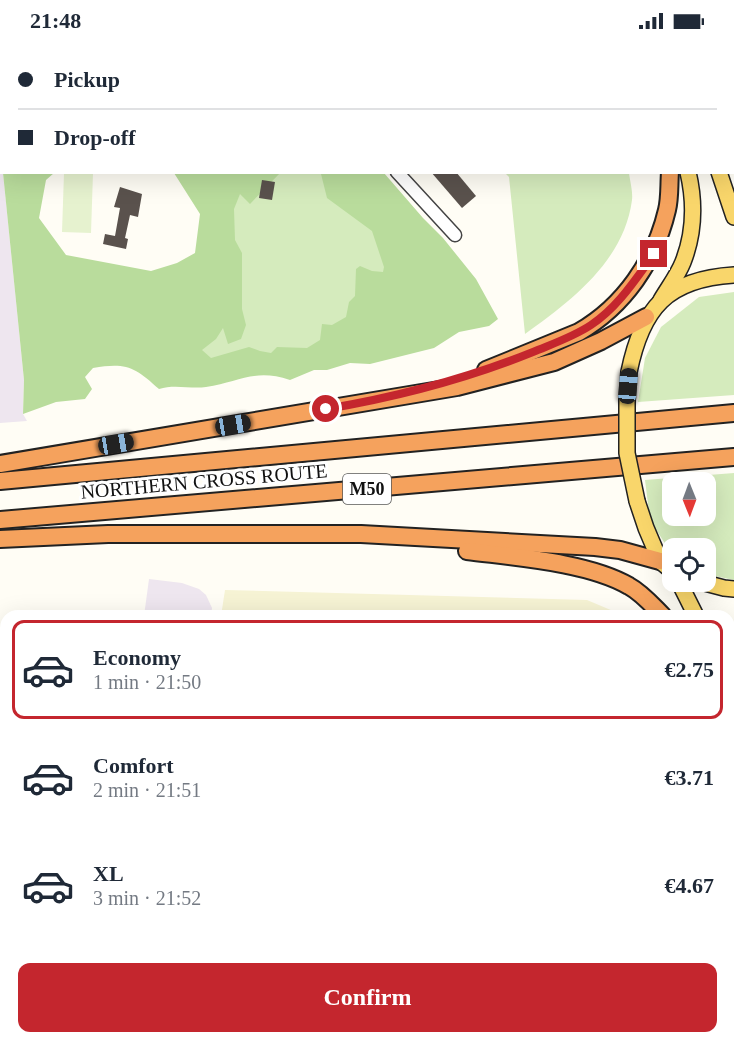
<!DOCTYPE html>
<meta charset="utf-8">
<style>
:root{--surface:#fff;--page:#f6f6f7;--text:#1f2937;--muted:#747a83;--line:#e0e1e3;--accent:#c4262e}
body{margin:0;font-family:"Times New Roman",serif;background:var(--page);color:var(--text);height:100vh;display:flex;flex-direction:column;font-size:22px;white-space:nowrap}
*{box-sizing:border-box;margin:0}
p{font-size:20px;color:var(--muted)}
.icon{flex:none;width:33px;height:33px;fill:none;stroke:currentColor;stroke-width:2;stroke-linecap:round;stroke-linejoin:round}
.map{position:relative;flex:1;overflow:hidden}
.side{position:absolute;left:0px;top:568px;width:735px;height:434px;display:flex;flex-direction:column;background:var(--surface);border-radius:18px 18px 0 0;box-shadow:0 6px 24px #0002}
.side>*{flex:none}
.top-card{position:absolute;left:0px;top:0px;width:735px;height:132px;box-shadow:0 6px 24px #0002;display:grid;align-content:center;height:132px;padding:0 18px;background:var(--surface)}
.needle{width:39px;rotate:179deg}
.tools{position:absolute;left:662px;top:430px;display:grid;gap:12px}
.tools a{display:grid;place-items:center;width:54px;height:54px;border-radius:12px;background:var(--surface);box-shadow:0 6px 24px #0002;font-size:30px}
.end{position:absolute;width:27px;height:27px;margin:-14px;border:8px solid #c4262e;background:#fff;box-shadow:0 0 0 3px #fff}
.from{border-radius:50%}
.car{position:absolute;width:18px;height:36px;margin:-18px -9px;border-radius:8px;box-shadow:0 0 4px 2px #0007;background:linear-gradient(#222 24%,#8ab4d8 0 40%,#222 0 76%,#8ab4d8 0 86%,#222 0)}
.top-card b{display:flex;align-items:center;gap:21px;height:57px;font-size:22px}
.top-card b+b{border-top:2px solid var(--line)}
.top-card i{width:15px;height:15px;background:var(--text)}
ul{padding:10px 0 0;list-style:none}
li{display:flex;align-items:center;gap:18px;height:99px;margin:0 12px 9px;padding:0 6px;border:3px solid transparent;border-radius:12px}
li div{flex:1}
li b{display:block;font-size:22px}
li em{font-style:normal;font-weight:700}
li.on{border-color:var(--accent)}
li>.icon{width:54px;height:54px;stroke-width:1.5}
.button{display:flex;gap:12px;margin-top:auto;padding:12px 18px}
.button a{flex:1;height:69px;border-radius:12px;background:var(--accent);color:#fff;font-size:24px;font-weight:700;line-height:69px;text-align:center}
.status{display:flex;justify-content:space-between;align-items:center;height:42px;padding:0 30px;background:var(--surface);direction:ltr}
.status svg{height:16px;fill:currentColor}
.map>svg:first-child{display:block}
</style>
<div class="status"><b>21:48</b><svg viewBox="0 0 49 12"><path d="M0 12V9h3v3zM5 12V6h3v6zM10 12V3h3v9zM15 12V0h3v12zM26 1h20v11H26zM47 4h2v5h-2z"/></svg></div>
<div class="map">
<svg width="734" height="1001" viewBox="0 0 734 1001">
<rect width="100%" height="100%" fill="#fffdf5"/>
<g fill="#eee6ef">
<polygon points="0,0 214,0 214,1 2,2 0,29"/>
<polygon points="0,97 2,130 3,131 24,338 23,372 27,379 0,381"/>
<polygon points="149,537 182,541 199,547 206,553 212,566 211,574 144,574"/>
<polygon points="0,653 6,654 6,996 143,996 143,1001 0,1001"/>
</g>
<g fill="#f6f3d4">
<polygon points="225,548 587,558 625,574 221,574"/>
<polygon points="159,996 660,996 660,1001 158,1001"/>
</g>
<g fill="#d5ebbd" fill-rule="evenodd">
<polygon points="245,131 333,131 396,193 388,225 322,317 207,326 196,316 228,186 234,145"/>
<path d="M505,131h124c1,8 4,19 3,27 -8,61 -61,101 -107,134l-16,-157z"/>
<polygon points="734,250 734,353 638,360 645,316 661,285 699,255"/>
<path d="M734,431v107l-29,-6v-25h-33l-1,4 -21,-33 -5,-40zM672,441h33v33h-33z"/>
<polygon points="0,818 6,819 6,914 0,914"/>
<polygon points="729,887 734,887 734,1001 716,1001 716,996 729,996"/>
</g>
<path fill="#b9dc9c" d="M3,131h51l-8,7 -7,38 27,37 85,16 26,-8 18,-10 5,-39 -26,-41h106l-30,31 -10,-10 -6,15 1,31 7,13v56l4,16 -5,14 -13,5 -5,-16 -7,11 -14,11 9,8 38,-11 11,4 11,2 6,-6 30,1 13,-8 2,-16 10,1 14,-8 3,-15 6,-6 1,-27 4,-3 12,5 11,1 1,-5 -12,-36 -45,-33 -6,-24 -2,-1h65l39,45 20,20 33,41 22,40 -9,7 -30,6 -25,16 -64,16 -20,-1 -23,7h-13l-24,10c-35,-12 -51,2 -84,7 -16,2 -32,-3 -47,2 -24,-22 -33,-27 -66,-21l-8,9 7,12 -7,10 -29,3 -33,12 1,-34z"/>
<polygon fill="#e6f2cf" points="64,131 93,131 91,191 62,190"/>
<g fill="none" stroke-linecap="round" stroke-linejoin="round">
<polyline stroke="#b9e0f7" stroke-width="22" points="433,0 436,2"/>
</g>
<g fill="#5a524d">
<polygon points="431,130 456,130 476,154 462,166"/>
<polygon points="262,138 275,140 272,158 259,156"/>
<polygon points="120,145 142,152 138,175 130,173 125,196 128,197 126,207 103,202 105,192 115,194 120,166 114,165"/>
</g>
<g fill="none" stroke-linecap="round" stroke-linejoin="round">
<g stroke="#444" stroke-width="15">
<g id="minor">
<polyline points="289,0 290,2"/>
<polyline points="397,130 455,193"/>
<polyline points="729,857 734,857"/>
<polyline points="143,1001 143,996"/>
</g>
</g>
<g stroke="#222" stroke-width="18">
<g id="major">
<polyline points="665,0 665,2"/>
<polyline points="719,130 734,175"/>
<path d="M661,258c7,-12 17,-25 22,-38 11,-28 12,-60 5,-90"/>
<path d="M629,330c13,-64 38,-93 105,-97"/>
<polyline points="637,459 646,486 660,519 672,529"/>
<polyline points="679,540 696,574"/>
<polyline points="701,540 724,546 734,547"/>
<polyline points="729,631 734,615"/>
<polyline points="681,1001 681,996"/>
</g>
</g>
<g stroke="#222" stroke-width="20">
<g id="highway">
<polyline points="700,0 700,2"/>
<polyline points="734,118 734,120"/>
<path d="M486,328l93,-38c45,-26 76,-71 88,-122 3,-12 2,-25 3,-38"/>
<polyline points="0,422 457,345 554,320 601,299 646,275"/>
<polyline points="0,439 734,371"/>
<polyline points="0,478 734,415"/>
<polyline points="0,497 108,492 361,492 595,505 620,508 660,519"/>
<path d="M467,509c46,6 121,11 162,35 13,7 23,19 34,30"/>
<polyline points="729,675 734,665"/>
</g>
</g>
<use href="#minor" stroke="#fff" stroke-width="12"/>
<use href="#major" stroke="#f9d66b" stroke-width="15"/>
<use href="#highway" stroke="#f5a25d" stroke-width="16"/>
<g stroke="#222" stroke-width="18" stroke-linecap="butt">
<polyline id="major-bridge" points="629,330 627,358 627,411 637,459"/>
</g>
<use href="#major-bridge" stroke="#f9d66b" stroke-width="15"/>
</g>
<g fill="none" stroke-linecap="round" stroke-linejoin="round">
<path stroke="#c4262e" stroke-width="8" d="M326,367c71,-12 140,-30 207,-57 19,-8 40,-15 58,-27 27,-18 44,-45 63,-71"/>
</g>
<g text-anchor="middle" stroke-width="6" stroke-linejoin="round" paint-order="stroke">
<rect fill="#fff" stroke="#585858" stroke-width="1.5" x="343" y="432" width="48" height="30" rx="4.5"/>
<g font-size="18" font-weight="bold" fill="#111">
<text x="367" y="453">M50</text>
</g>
<g font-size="20" fill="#111" stroke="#fff">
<text transform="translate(204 439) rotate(-5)" y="7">NORTHERN CROSS ROUTE</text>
</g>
</g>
</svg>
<div class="tools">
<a><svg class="needle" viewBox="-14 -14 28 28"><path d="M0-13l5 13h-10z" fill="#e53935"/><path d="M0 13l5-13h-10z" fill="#747a83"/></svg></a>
<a><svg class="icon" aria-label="locate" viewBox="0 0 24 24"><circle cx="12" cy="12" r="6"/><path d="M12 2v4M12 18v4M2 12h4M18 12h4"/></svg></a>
</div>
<i class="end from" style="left:326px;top:367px"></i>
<i class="end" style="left:654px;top:212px"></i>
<i class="car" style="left:628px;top:344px;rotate:5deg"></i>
<i class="car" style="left:233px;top:383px;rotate:80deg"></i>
<i class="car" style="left:116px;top:402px;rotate:80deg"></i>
<div class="top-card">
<b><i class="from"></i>Pickup</b>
<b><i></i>Drop-off</b>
</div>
<section class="side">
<ul>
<li class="on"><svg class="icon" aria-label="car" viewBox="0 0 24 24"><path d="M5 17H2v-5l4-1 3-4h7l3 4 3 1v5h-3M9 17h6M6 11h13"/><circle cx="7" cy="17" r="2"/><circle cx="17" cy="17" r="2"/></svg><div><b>Economy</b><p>1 min · 21:50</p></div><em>€2.75</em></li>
<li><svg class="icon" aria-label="car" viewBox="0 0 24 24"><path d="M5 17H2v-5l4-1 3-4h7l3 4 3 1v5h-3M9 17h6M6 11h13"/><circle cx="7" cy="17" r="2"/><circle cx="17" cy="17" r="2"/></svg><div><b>Comfort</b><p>2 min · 21:51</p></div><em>€3.71</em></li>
<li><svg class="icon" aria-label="car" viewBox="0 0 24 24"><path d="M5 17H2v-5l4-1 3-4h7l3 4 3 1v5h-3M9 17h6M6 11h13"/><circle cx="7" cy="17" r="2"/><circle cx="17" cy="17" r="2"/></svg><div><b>XL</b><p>3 min · 21:52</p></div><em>€4.67</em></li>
</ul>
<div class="button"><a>Confirm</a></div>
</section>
</div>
